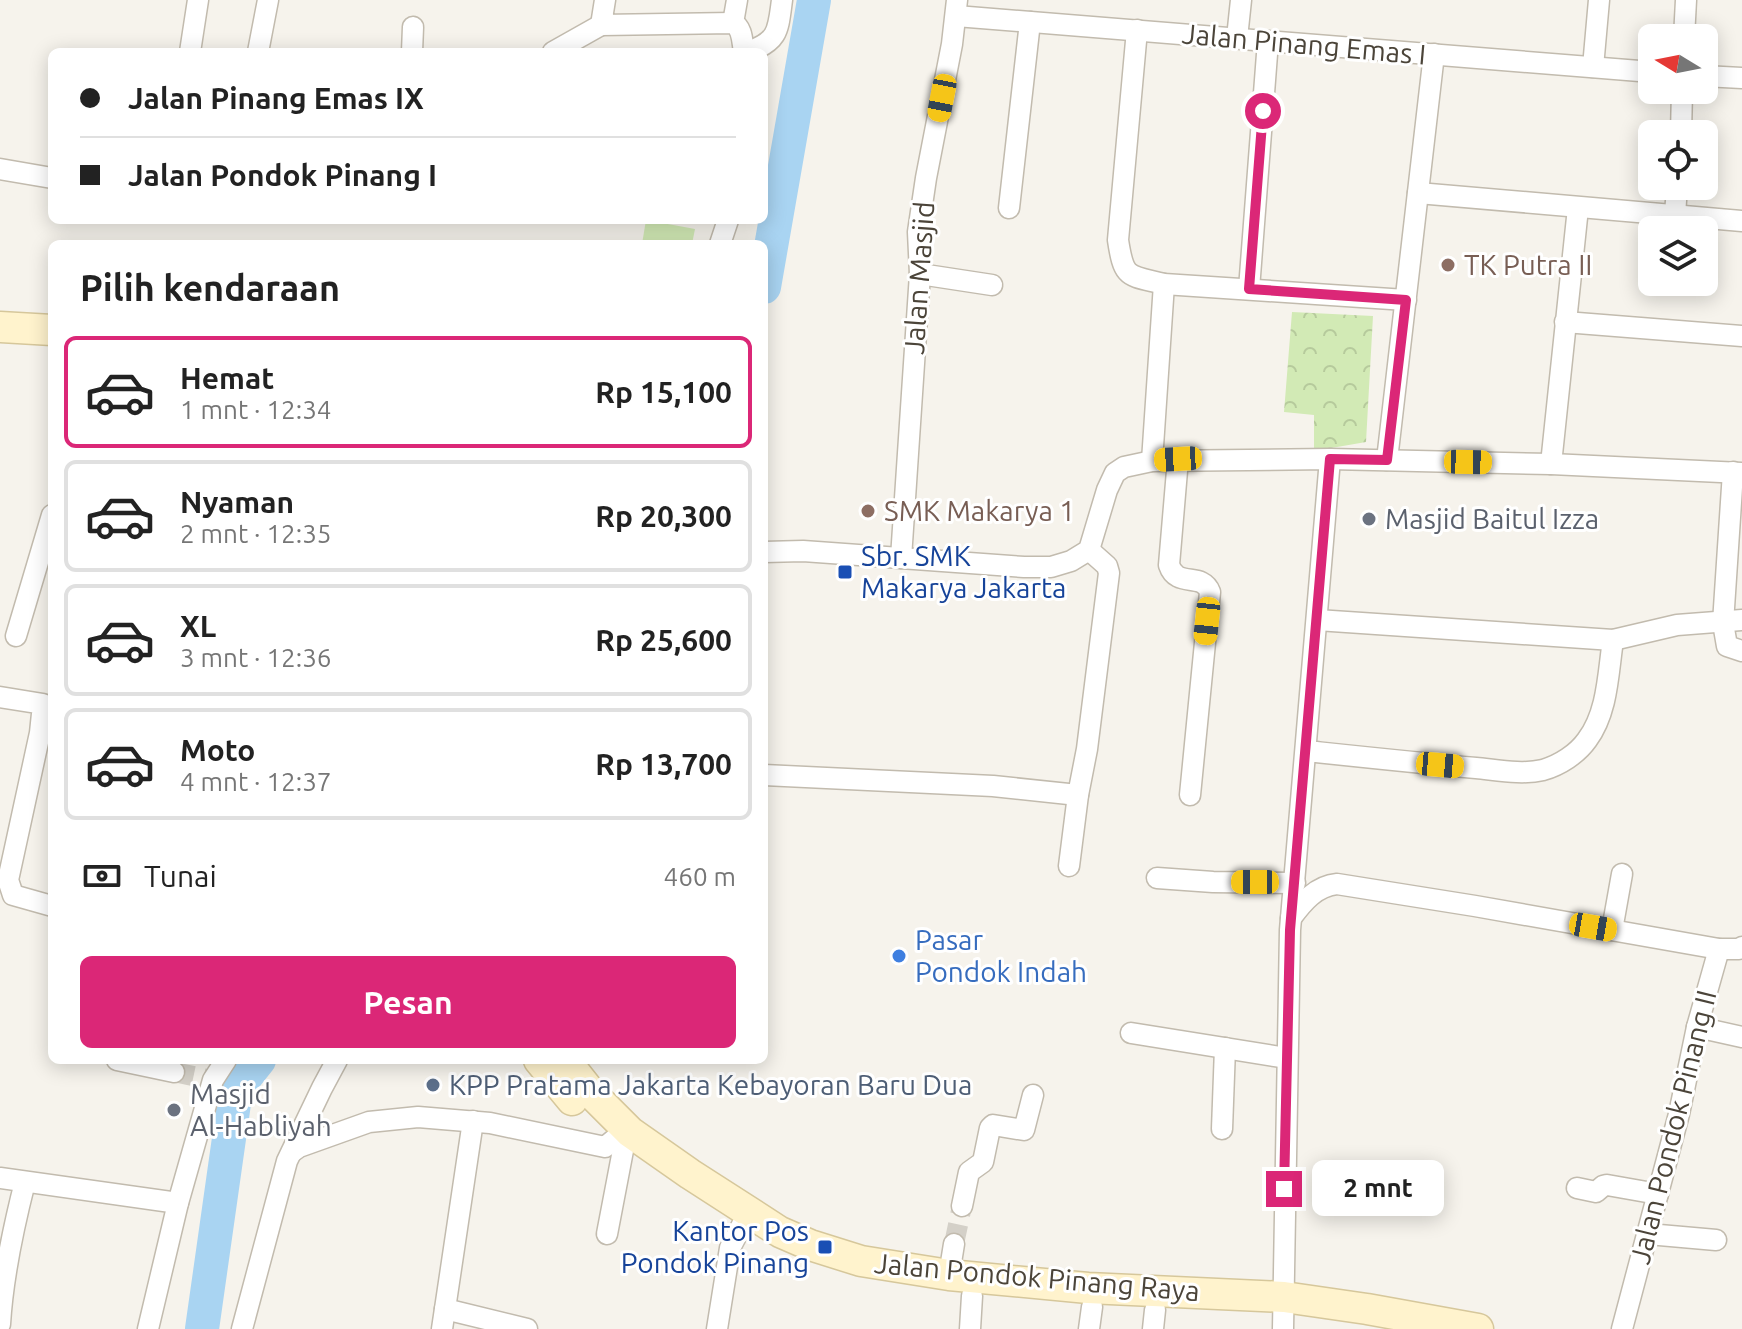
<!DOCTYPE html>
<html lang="id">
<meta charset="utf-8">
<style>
:root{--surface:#fff;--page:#f6f6f6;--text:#222;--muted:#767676;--line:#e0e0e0;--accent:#db2777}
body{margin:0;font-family:Ubuntu,sans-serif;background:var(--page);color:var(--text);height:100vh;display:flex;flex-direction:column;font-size:30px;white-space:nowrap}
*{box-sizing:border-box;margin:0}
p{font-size:26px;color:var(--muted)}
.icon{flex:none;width:44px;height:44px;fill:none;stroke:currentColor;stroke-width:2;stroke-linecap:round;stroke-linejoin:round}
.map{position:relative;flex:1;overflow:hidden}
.side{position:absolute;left:48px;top:240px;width:720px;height:824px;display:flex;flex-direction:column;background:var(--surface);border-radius:12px;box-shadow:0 4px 20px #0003}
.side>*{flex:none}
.top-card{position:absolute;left:48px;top:48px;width:720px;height:176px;border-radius:12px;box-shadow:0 4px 20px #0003;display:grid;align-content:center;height:176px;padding:0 32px;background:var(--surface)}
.needle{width:52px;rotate:280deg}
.tools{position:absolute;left:1638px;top:24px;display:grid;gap:16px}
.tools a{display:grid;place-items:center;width:80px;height:80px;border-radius:12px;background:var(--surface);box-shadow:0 4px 20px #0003;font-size:40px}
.end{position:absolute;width:36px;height:36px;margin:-18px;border:10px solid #db2777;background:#fff;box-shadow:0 0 0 4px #fff}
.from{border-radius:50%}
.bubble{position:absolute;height:56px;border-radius:12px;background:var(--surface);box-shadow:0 4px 20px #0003;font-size:26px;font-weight:700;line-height:56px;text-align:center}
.car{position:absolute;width:24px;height:48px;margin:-24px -12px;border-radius:10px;box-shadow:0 0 6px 2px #0007;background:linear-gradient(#f5c518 24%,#345 0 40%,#f5c518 0 76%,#345 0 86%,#f5c518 0)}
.top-card b{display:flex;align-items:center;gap:28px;height:76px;font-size:30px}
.top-card b+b{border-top:2px solid var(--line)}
.top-card i{width:20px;height:20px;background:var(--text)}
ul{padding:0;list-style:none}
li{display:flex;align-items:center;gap:24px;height:112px;margin:0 16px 12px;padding:0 16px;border:4px solid var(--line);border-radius:12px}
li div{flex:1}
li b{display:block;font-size:30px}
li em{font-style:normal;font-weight:700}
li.on{border-color:var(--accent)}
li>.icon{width:72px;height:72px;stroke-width:1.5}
h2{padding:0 32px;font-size:36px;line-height:96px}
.pay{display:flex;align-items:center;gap:20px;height:88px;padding:0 32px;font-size:30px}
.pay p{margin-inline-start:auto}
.action{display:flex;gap:16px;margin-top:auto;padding:16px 32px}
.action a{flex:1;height:92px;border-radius:12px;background:var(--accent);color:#fff;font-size:32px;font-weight:700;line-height:92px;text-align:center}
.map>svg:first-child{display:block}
</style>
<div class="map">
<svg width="1742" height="1329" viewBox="0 0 1742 1329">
<defs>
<pattern id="forest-crowns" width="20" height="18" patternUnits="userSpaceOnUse" patternTransform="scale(2)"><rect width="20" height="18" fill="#d2eab5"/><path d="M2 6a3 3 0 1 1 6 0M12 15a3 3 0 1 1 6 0" fill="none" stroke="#b6ca9c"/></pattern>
</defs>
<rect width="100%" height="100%" fill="#f6f3ec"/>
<polygon fill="url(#forest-crowns)" points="1292,312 1373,316 1366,442 1314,451 1314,415 1284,412"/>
<polygon fill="#d2eab5" points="646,220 695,229 692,244 642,244"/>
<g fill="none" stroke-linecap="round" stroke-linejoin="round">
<g stroke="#a9d4f2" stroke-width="34">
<polyline points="764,287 814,0"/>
<polyline points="202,1329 236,1089 259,1060"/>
</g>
<g stroke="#d4d0c8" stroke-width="20" stroke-dasharray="20 10" stroke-linecap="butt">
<polyline points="174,1072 207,1079"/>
<polyline points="954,1244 962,1206"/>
</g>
<g stroke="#c2bbae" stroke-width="23">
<g id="street">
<path d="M605,0l-4,25 132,-2c10,5 9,19 11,29"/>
<polyline points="956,16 1652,72"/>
<polyline points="733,23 737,0"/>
<path d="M1137,30l-19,210c6,40 10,35 46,44l242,16"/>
<polyline points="1237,38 1241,0"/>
<polyline points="1684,38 1686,0"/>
<polyline points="190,52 198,0"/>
<polyline points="258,52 268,0"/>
<polyline points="412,52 413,27"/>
<polyline points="553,52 601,25"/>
<path d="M748,52c31,-11 30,-22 34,-52"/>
<polyline points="1593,67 1599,0"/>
<polyline points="1704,76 1742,78"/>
<polyline points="1681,134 1682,90"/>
<polyline points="0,169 52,178"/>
<polyline points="1418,193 1742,221"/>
<polyline points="1009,208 1030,22"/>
<polyline points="1675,215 1677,186"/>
<polyline points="720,244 728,220"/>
<polyline points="920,274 992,285"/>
<polyline points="1249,289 1268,41"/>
<polyline points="1565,322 1742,336"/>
<path d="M1178,459l-9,106c8,24 33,6 41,27l-20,203"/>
<polyline points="1387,460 1434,54"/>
<polyline points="1152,461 1164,284"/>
<polyline points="1551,464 1578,208"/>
<polyline points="1733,472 1723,623 1727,646 1742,651"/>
<polyline points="764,552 803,551 1024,567 1051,567 1071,561 1089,550 1107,490 1115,473 1124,467 1152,461 1330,459 1551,464 1742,473"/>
<polyline points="901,558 920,274 918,232 926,178 952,44 957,0"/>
<polyline points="1317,620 1613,640 1677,625 1742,620"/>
<polyline points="16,636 52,515"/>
<polyline points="0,697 43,704 40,733 8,880 13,895 52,906"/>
<path d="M1306,751c57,6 113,12 170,17 21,2 46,7 67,2 17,-5 34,-16 44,-30 21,-28 21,-67 26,-100"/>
<polyline points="764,775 993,786 1078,795"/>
<polyline points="1069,866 1078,795 1087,749 1109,573 1107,566 1089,550"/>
<polyline points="1157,878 1213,882 1295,883"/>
<path d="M1291,918c12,-16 25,-32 46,-34l138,22 244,43h20l3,-2"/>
<polyline points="1612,930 1622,874"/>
<polyline points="1697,1027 1742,1037"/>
<polyline points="1131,1033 1287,1058"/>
<polyline points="117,1060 174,1072"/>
<polyline points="1222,1129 1225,1048"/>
<polyline points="292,1152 299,1147 369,1122 418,1117 490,1123 605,1147 616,1138"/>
<polyline points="0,1178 178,1203"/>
<polyline points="1577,1188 1596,1192 1603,1186 1607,1185 1658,1194"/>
<polyline points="962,1206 969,1172 983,1162 990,1128 993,1125 1024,1130 1033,1095"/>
<polyline points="607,1234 624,1145"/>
<polyline points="1648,1234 1716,1240"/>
<polyline points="949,1275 954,1244"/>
<polyline points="445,1309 527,1329"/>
<path d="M0,1324c3,-49 13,-95 25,-142"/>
<polyline points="148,1329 178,1203 213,1080 226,1060"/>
<polyline points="242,1329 287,1161 322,1088 337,1060"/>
<polyline points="442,1329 473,1121"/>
<polyline points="717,1329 730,1248 742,1225 751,1213"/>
<polyline points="970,1329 972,1296"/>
<polyline points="1089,1329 1092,1307"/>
<polyline points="1153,1329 1155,1310"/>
<polyline points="1283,1329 1290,930 1330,459"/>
<polyline points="1622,1329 1679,1114 1697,1027 1719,949"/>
</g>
</g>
<g stroke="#d6c79b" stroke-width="33">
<g id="secondary">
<polyline points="0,327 52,330"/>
<polyline points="539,1060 572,1100"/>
<polyline points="565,1060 591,1093 630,1132 690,1174 780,1232 810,1245 861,1261 949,1275 1088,1288 1284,1297 1367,1309 1478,1329"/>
</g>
</g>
<use href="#street" stroke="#fff" stroke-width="20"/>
<use href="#secondary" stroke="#fff3cd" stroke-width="30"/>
</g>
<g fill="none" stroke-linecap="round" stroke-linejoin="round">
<polyline stroke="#db2777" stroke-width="10" points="1263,111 1249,289 1406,300 1387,460 1330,459 1290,930 1284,1189"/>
</g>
<g fill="#8d6e63" stroke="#fff" stroke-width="3">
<circle cx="1448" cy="265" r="8"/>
<circle cx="868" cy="511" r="8"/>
</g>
<g fill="#6b7280" stroke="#fff" stroke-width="3">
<circle cx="1369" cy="519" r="8"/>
<circle cx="174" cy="1110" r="8"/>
</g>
<g fill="#1a4fb4" stroke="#fff" stroke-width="3">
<rect x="837" y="564" width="16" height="16" rx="4"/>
<rect x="817" y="1239" width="16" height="16" rx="4"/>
</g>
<circle fill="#3f7fe0" stroke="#fff" stroke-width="3" cx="899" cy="956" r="8"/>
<circle fill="#5c6f8a" stroke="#fff" stroke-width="3" cx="433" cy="1085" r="8"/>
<g text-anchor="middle" stroke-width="6" stroke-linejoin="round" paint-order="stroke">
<g font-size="28" fill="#4b4439" stroke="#fff">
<text transform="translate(1304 44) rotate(5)" y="10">Jalan Pinang Emas I</text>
<text transform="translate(919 278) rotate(-86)" y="10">Jalan Masjid</text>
<text transform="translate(1673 1127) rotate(-76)" y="10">Jalan Pondok Pinang II</text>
<text transform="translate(1037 1277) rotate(5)" y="10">Jalan Pondok Pinang Raya</text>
</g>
<g font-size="28" fill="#785e54" stroke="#fff" text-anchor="start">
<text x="1464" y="275">TK Putra II</text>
<text x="884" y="521">SMK Makarya 1</text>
</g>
<g font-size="28" fill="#5b616d" stroke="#fff" text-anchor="start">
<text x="1385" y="529">Masjid Baitul Izza</text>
<text x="190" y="1104">Masjid<tspan x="190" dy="32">Al-Habliyah</tspan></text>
</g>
<g font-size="28" fill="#164399" stroke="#fff" text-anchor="start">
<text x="861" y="566">Sbr. SMK<tspan x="861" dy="32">Makarya Jakarta</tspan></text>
<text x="809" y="1241" text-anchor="end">Kantor Pos<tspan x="809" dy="32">Pondok Pinang</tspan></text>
</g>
<g font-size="28" fill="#366cbe" stroke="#fff" text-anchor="start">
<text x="915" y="950">Pasar<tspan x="915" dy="32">Pondok Indah</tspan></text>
</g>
<g font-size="28" fill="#4e5e75" stroke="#fff" text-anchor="start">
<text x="449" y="1095">KPP Pratama Jakarta Kebayoran Baru Dua</text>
</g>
</g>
</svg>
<div class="tools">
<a><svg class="needle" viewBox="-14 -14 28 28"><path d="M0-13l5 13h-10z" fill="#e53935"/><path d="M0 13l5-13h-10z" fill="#767676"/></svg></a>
<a><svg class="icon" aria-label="locate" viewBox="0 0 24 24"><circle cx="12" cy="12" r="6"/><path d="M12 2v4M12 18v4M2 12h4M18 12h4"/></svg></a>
<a><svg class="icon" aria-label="layers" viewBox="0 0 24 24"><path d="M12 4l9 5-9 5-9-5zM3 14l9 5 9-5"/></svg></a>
</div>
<i class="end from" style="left:1263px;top:111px"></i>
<i class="end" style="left:1284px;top:1189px"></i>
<div class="bubble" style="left:1312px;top:1160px;width:132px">2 mnt</div>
<i class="car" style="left:942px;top:98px;rotate:191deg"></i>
<i class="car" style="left:1178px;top:459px;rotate:267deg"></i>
<i class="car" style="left:1468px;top:462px;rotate:91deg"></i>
<i class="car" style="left:1207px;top:621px;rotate:186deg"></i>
<i class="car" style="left:1440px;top:765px;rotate:95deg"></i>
<i class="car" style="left:1255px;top:882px;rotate:270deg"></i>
<i class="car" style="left:1593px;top:927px;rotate:100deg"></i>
<div class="top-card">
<b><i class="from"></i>Jalan Pinang Emas IX</b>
<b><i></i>Jalan Pondok Pinang I</b>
</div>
<section class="side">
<h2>Pilih kendaraan</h2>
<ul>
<li class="on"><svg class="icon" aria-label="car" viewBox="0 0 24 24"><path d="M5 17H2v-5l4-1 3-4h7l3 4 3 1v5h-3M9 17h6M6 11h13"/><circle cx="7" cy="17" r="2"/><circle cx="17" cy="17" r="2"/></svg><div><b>Hemat</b><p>1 mnt · 12:34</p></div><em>Rp 15,100</em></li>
<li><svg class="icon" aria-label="car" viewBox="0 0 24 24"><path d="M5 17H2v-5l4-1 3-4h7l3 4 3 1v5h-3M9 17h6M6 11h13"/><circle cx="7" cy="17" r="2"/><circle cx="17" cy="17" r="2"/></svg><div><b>Nyaman</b><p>2 mnt · 12:35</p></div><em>Rp 20,300</em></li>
<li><svg class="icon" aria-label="car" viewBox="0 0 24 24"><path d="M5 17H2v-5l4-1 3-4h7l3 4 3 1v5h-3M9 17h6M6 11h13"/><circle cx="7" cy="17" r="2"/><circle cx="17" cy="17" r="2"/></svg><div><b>XL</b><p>3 mnt · 12:36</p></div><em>Rp 25,600</em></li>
<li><svg class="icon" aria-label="car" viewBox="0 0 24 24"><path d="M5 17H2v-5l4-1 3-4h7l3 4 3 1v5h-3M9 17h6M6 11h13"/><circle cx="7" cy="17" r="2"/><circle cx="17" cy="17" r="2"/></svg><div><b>Moto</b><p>4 mnt · 12:37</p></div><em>Rp 13,700</em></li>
</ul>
<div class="pay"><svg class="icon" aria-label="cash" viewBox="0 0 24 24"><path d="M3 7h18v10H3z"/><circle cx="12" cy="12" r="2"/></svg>Tunai<p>460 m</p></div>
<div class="action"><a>Pesan</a></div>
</section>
</div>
